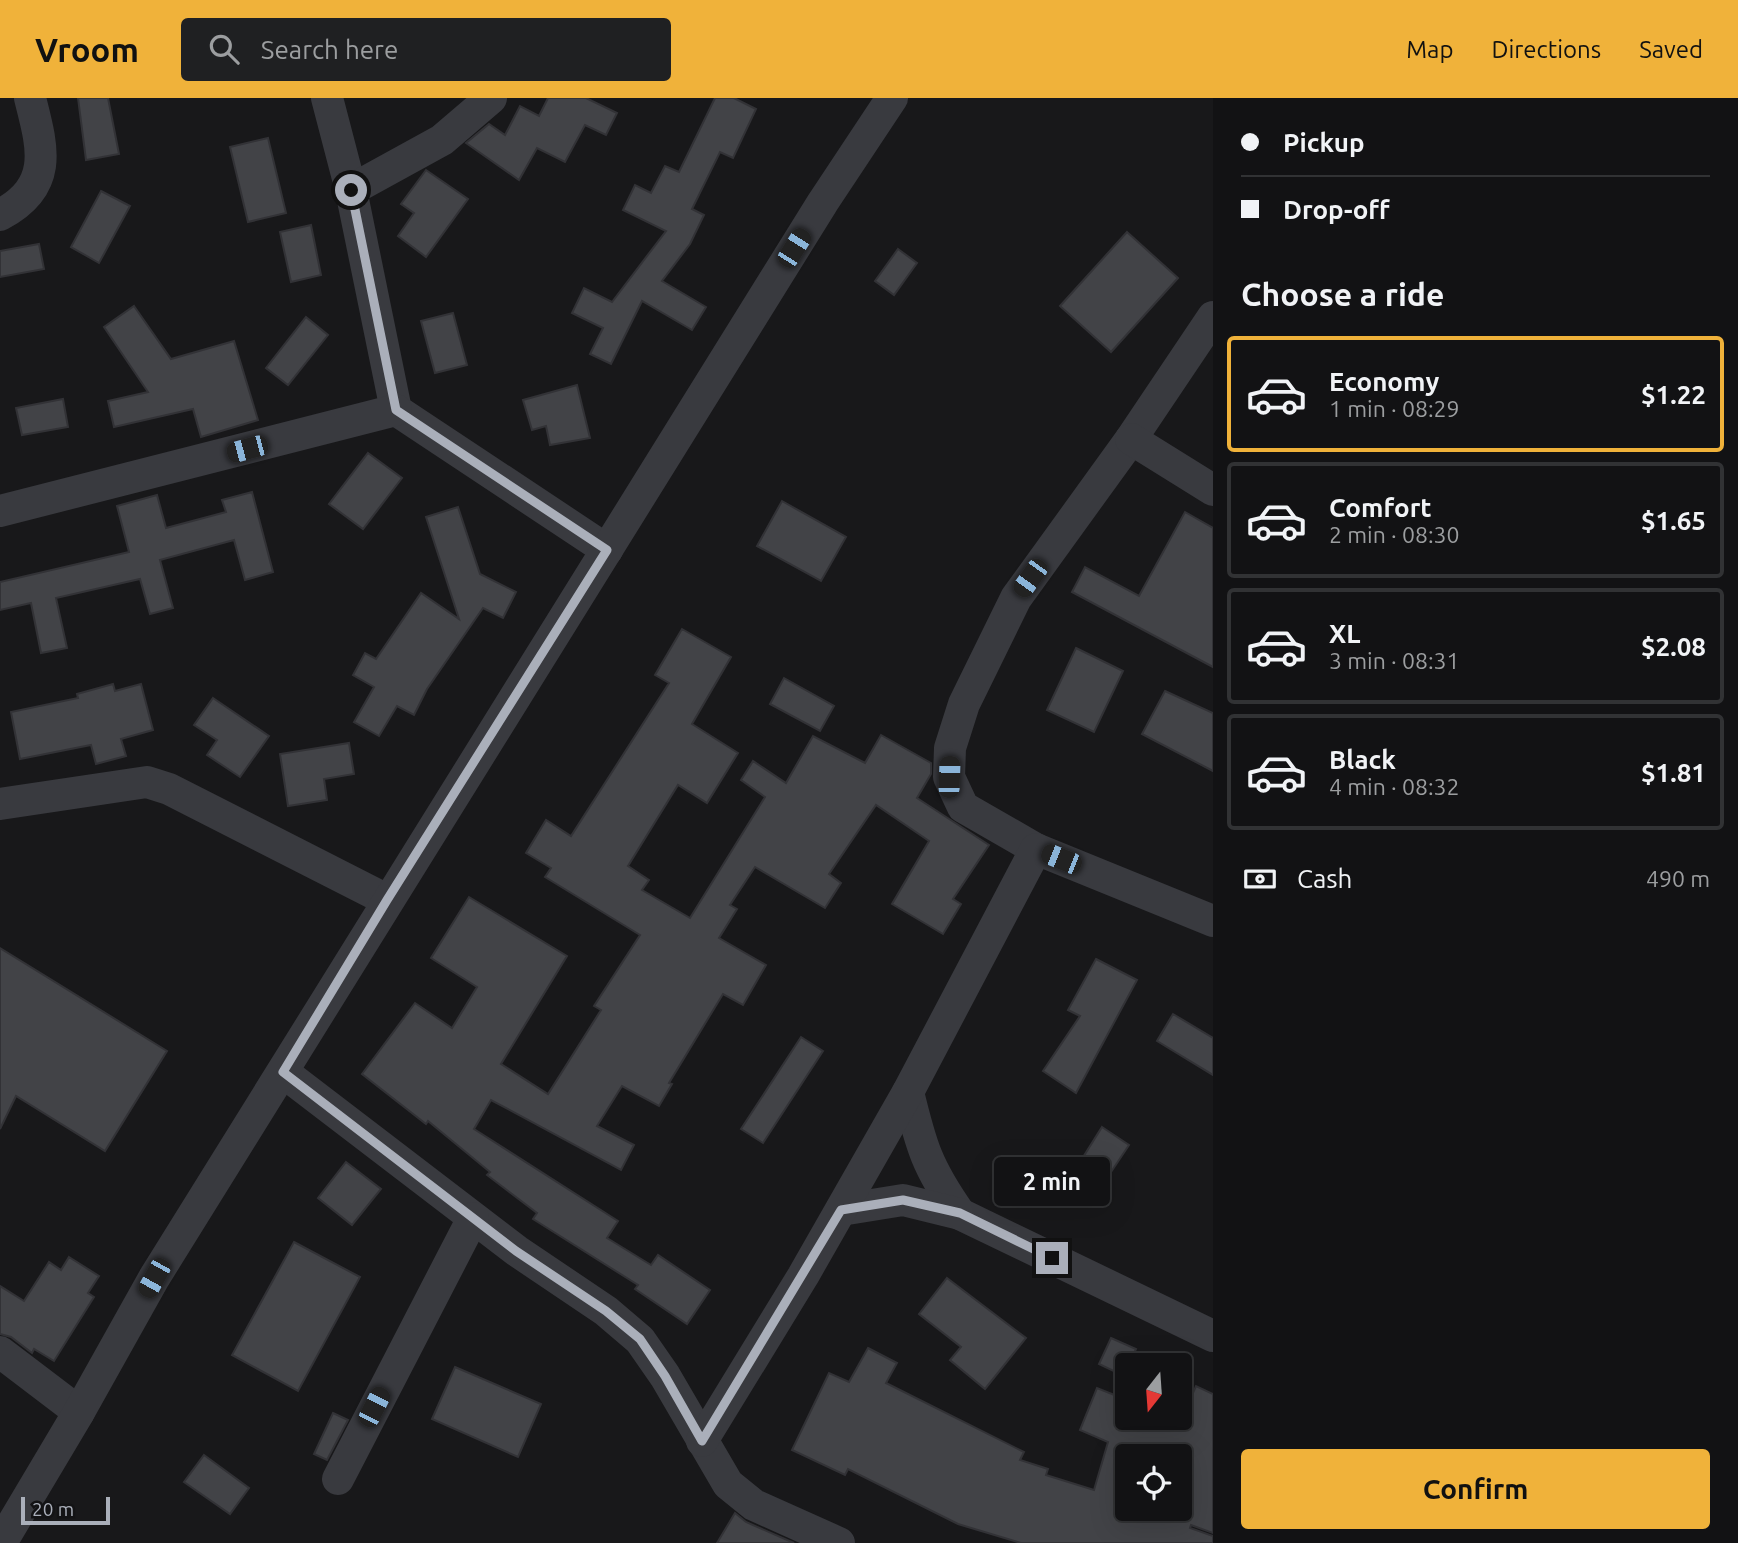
<!DOCTYPE html>
<meta charset="utf-8">
<style>
:root{--surface:#121214;--page:#1f2022;--text:#f1f3f6;--muted:#9c9ea0;--line:#313234;--accent:#f0b23a}
body{margin:0;font-family:Ubuntu,sans-serif;background:var(--page);color:var(--text);height:100vh;display:flex;flex-direction:column;font-size:26px;white-space:nowrap}
*{box-sizing:border-box;margin:0}
p{font-size:23px;color:var(--muted)}
.icon{flex:none;width:38px;height:38px;fill:none;stroke:currentColor;stroke-width:2;stroke-linecap:round;stroke-linejoin:round}
.map{position:relative;flex:1;overflow:hidden}
.sheet{display:flex;flex-direction:column;background:var(--surface);width:525px}
.sheet>*{flex:none}
.guide{display:grid;align-content:center;height:154px;padding:0 28px;background:var(--surface)}
.needle{width:46px;rotate:197deg}
.controls{position:absolute;left:1115px;top:1255px;display:grid;gap:14px}
.controls a{display:grid;place-items:center;width:77px;height:77px;border-radius:7px;background:var(--surface);box-shadow:0 7px 28px #0002,0 0 0 2px var(--line);font-size:35px}
.scale{position:absolute;left:21px;bottom:18px;width:89px;box-sizing:border-box;padding-left:7px;border:4px solid #aaafba;border-top:0;font-size:19px;line-height:24px;white-space:nowrap;color:#aaafba;-webkit-text-stroke:5px #131315;paint-order:stroke}
.end{position:absolute;width:32px;height:32px;margin:-16px;border:9px solid #aaafba;background:#111;box-shadow:0 0 0 4px #111}
.from{border-radius:50%}
.bubble{position:absolute;height:49px;border-radius:7px;background:var(--surface);box-shadow:0 7px 28px #0002,0 0 0 2px var(--line);font-size:23px;font-weight:700;line-height:49px;text-align:center}
.car{position:absolute;width:21px;height:42px;margin:-21px -10px;border-radius:9px;box-shadow:0 0 5px 2px #0007;background:linear-gradient(#222 24%,#8ab4d8 0 40%,#222 0 76%,#8ab4d8 0 86%,#222 0)}
.guide b{display:flex;align-items:center;gap:24px;height:66px;font-size:26px}
.guide b+b{border-top:2px solid var(--line)}
.guide i{width:18px;height:18px;background:var(--text)}
ul{padding:0;list-style:none}
li{display:flex;align-items:center;gap:21px;height:116px;margin:0 14px 10px;padding:0 14px;border:4px solid var(--line);border-radius:7px}
li div{flex:1}
li b{display:block;font-size:26px}
li em{font-style:normal;font-weight:700}
li.active{border-color:var(--accent)}
li>.icon{width:63px;height:63px;stroke-width:1.5}
h2{padding:0 28px;font-size:32px;line-height:84px}
.pay{display:flex;align-items:center;gap:18px;height:77px;padding:0 28px;font-size:26px}
.pay p{margin-inline-start:auto}
.button{display:flex;gap:14px;margin-top:auto;padding:14px 28px}
.button a{flex:1;height:80px;border-radius:7px;background:var(--accent);color:#111;font-size:28px;font-weight:700;line-height:80px;text-align:center}
header{display:flex;align-items:center;gap:42px;box-sizing:border-box;height:98px;padding:0 35px;background:var(--accent);color:#111}
header strong{font-size:33px}
nav{display:flex;gap:38px;margin-inline-start:auto;font-size:24px}
.search{width:490px;height:63px;background:var(--page);display:flex;align-items:center;gap:18px;box-sizing:border-box;padding:0 24px;border-radius:7px;color:var(--muted);font-size:26px}
main{display:flex;flex:1;min-height:0}
.map>svg:first-child{display:block}
</style>
<header>
<strong>Vroom</strong>
<div class="search"><svg class="icon" aria-label="search" viewBox="0 0 24 24"><circle cx="10" cy="10" r="6"/><path d="M15 15l6 6"/></svg>Search here</div>
<nav><a>Map</a><a>Directions</a><a>Saved</a></nav>
</header>
<main>
<div class="map">
<svg width="1213" height="1445" viewBox="0 0 1213 1445">
<rect width="100%" height="100%" fill="#18181a"/>
<g fill="#424347" stroke="#323236" stroke-width="2" fill-rule="evenodd">
<polygon points="78,0 108,0 119,56 86,62"/>
<polygon points="548,0 586,0 617,15 606,37 585,27 565,64 537,50 519,82 466,45 489,26 505,37 520,8 539,18"/>
<polygon points="715,0 734,0 756,11 733,60 720,54 692,111 704,117 690,146 662,183 706,209 692,232 642,203 611,266 590,256 603,230 572,215 584,190 612,204 666,133 623,112 635,87 651,95 665,68 679,74"/>
<polygon points="268,40 286,115 248,124 230,49"/>
<polygon points="426,72 468,101 426,159 398,138 414,115 401,106"/>
<polygon points="101,93 130,108 99,165 71,149"/>
<polygon points="311,127 321,177 291,184 280,134"/>
<polygon points="1127,134 1178,180 1111,254 1060,208"/>
<polygon points="39,146 44,171 0,179 0,153"/>
<polygon points="898,151 917,165 894,197 875,183"/>
<polygon points="134,208 171,261 234,243 258,322 201,339 193,311 114,329 108,303 148,294 104,229"/>
<polygon points="453,215 467,267 435,275 421,223"/>
<polygon points="306,219 328,237 288,287 266,270"/>
<polygon points="577,287 590,340 550,347 546,328 532,332 523,302"/>
<polygon points="63,301 68,329 22,337 16,310"/>
<polygon points="368,355 402,380 363,431 329,406"/>
<polygon points="252,394 273,474 245,482 234,442 160,462 173,510 150,516 140,481 56,500 67,550 41,555 31,505 0,512 0,484 129,454 117,408 157,397 166,430 226,414 222,402"/>
<polygon points="782,403 846,439 821,483 757,448"/>
<polygon points="458,409 480,476 516,494 503,520 483,510 427,591 414,617 397,608 379,638 354,624 374,589 353,577 365,555 376,561 421,495 459,521 426,419"/>
<polygon points="1185,414 1213,430 1213,569 1072,494 1085,469 1139,498"/>
<polygon points="682,531 731,559 692,626 738,655 707,705 678,687 628,768 649,782 642,792 690,820 765,699 741,682 753,663 786,685 813,638 865,665 881,637 931,665 931,676 917,700 989,747 953,801 961,806 943,836 892,806 929,743 876,707 829,776 841,785 825,810 755,769 730,807 737,811 719,840 766,867 743,907 723,896 669,985 672,986 659,1008 622,988 597,1028 634,1047 621,1072 491,1002 474,1031 618,1123 607,1140 651,1167 658,1157 710,1192 687,1226 635,1191 638,1187 533,1121 537,1115 487,1077 490,1074 428,1023 426,1026 362,976 415,905 452,930 477,889 431,860 469,799 567,858 501,966 548,996 601,912 594,908 640,837 545,779 551,770 526,755 546,722 571,738 669,585 655,577"/>
<polygon points="1076,550 1123,573 1094,634 1047,612"/>
<polygon points="784,580 834,608 820,633 770,606"/>
<polygon points="113,586 115,593 141,586 153,632 121,641 126,658 96,666 91,647 20,661 11,614 78,600 77,596"/>
<polygon points="1165,593 1213,615 1213,673 1142,636"/>
<polygon points="213,600 269,638 240,679 207,657 217,642 194,627"/>
<polygon points="349,645 354,676 324,681 327,702 288,708 280,656"/>
<polygon points="0,850 167,953 105,1053 16,998 0,1031"/>
<polygon points="1096,861 1137,882 1076,995 1043,973 1080,918 1068,912"/>
<polygon points="1173,916 1213,940 1213,977 1157,943"/>
<polygon points="801,939 823,953 763,1045 741,1031"/>
<polygon points="1102,1029 1129,1047 1091,1104 1065,1088"/>
<polygon points="346,1064 381,1091 352,1127 318,1100"/>
<polygon points="294,1144 360,1179 298,1293 232,1257"/>
<polygon points="69,1159 99,1178 88,1195 94,1199 54,1263 34,1251 32,1255 11,1239 0,1236 0,1188 24,1203 49,1164 61,1172"/>
<polygon points="947,1180 1026,1240 985,1291 950,1262 961,1249 919,1216"/>
<polygon points="1111,1240 1136,1251 1124,1278 1099,1266"/>
<path d="M868,1250l29,15 -11,20 138,69 -4,8 28,9 -2,6 48,15 14,-48 -28,-12 17,-42 30,12v18h55l14,-32 17,8v139l-22,-8 -1,3 23,8v7h-192l-63,-19 -110,-55 -3,6 -53,-25 37,-77 20,9zM1127,1358h53v52h-8l-4,13 -48,-16 7,-21z"/>
<polygon points="455,1269 541,1306 518,1359 432,1321"/>
<polygon points="333,1315 348,1322 327,1362 314,1356"/>
<polygon points="204,1357 249,1390 230,1416 184,1384"/>
<polygon points="735,1415 746,1424 794,1445 717,1445"/>
</g>
<g fill="none" stroke-linecap="round" stroke-linejoin="round">
<g stroke="#393a3f" stroke-width="32">
<polyline points="327,0 351,92 396,312 607,452"/>
<polyline points="351,92 442,42 491,0"/>
<path d="M0,117c54,-29 43,-66 30,-117"/>
<polyline points="1213,219 1131,341 1016,500 964,606 950,650 949,679 963,709 1036,751 1213,823"/>
<polyline points="1131,341 1213,392"/>
<polyline points="0,413 396,312"/>
<polyline points="0,706 147,684 169,691 387,802"/>
<polyline points="283,974 517,1153 606,1213 640,1242 665,1278 728,1386 754,1407 839,1445"/>
<path d="M908,994c13,54 19,75 52,122"/>
<polyline points="841,1112 903,1102 960,1116 1213,1238"/>
<polyline points="0,1254 79,1314"/>
<polyline points="702,1343 803,1178 908,994 1036,751"/>
<polyline points="338,1381 473,1120"/>
<polyline points="1,1445 79,1314 154,1180 823,104 892,0"/>
</g>
</g>
<g fill="none" stroke-linecap="round" stroke-linejoin="round">
<polyline stroke="#aaafba" stroke-width="9" points="351,92 396,312 607,452 387,802 283,974 516,1153 606,1213 640,1241 665,1278 702,1343 841,1112 903,1102 960,1115 1052,1160"/>
</g>
</svg>
<div class="controls">
<a><svg class="needle" viewBox="-14 -14 28 28"><path d="M0-13l5 13h-10z" fill="#e53935"/><path d="M0 13l5-13h-10z" fill="#9c9ea0"/></svg></a>
<a><svg class="icon" aria-label="locate" viewBox="0 0 24 24"><circle cx="12" cy="12" r="6"/><path d="M12 2v4M12 18v4M2 12h4M18 12h4"/></svg></a>
</div>
<div class="scale">20 m</div>
<i class="end from" style="left:351px;top:92px"></i>
<i class="end" style="left:1052px;top:1160px"></i>
<div class="bubble" style="left:994px;top:1059px;width:116px">2 min</div>
<i class="car" style="left:794px;top:150px;rotate:32deg"></i>
<i class="car" style="left:247px;top:351px;rotate:255deg"></i>
<i class="car" style="left:1030px;top:480px;rotate:216deg"></i>
<i class="car" style="left:949px;top:679px;rotate:2deg"></i>
<i class="car" style="left:1061px;top:761px;rotate:292deg"></i>
<i class="car" style="left:154px;top:1180px;rotate:209deg"></i>
<i class="car" style="left:374px;top:1309px;rotate:27deg"></i>
</div>
<section class="sheet">
<div class="guide">
<b><i class="from"></i>Pickup</b>
<b><i></i>Drop-off</b>
</div>
<h2>Choose a ride</h2>
<ul>
<li class="active"><svg class="icon" aria-label="car" viewBox="0 0 24 24"><path d="M5 17H2v-5l4-1 3-4h7l3 4 3 1v5h-3M9 17h6M6 11h13"/><circle cx="7" cy="17" r="2"/><circle cx="17" cy="17" r="2"/></svg><div><b>Economy</b><p>1 min · 08:29</p></div><em>$1.22</em></li>
<li><svg class="icon" aria-label="car" viewBox="0 0 24 24"><path d="M5 17H2v-5l4-1 3-4h7l3 4 3 1v5h-3M9 17h6M6 11h13"/><circle cx="7" cy="17" r="2"/><circle cx="17" cy="17" r="2"/></svg><div><b>Comfort</b><p>2 min · 08:30</p></div><em>$1.65</em></li>
<li><svg class="icon" aria-label="car" viewBox="0 0 24 24"><path d="M5 17H2v-5l4-1 3-4h7l3 4 3 1v5h-3M9 17h6M6 11h13"/><circle cx="7" cy="17" r="2"/><circle cx="17" cy="17" r="2"/></svg><div><b>XL</b><p>3 min · 08:31</p></div><em>$2.08</em></li>
<li><svg class="icon" aria-label="car" viewBox="0 0 24 24"><path d="M5 17H2v-5l4-1 3-4h7l3 4 3 1v5h-3M9 17h6M6 11h13"/><circle cx="7" cy="17" r="2"/><circle cx="17" cy="17" r="2"/></svg><div><b>Black</b><p>4 min · 08:32</p></div><em>$1.81</em></li>
</ul>
<div class="pay"><svg class="icon" aria-label="cash" viewBox="0 0 24 24"><path d="M3 7h18v10H3z"/><circle cx="12" cy="12" r="2"/></svg>Cash<p>490 m</p></div>
<div class="button"><a>Confirm</a></div>
</section>
</main>
